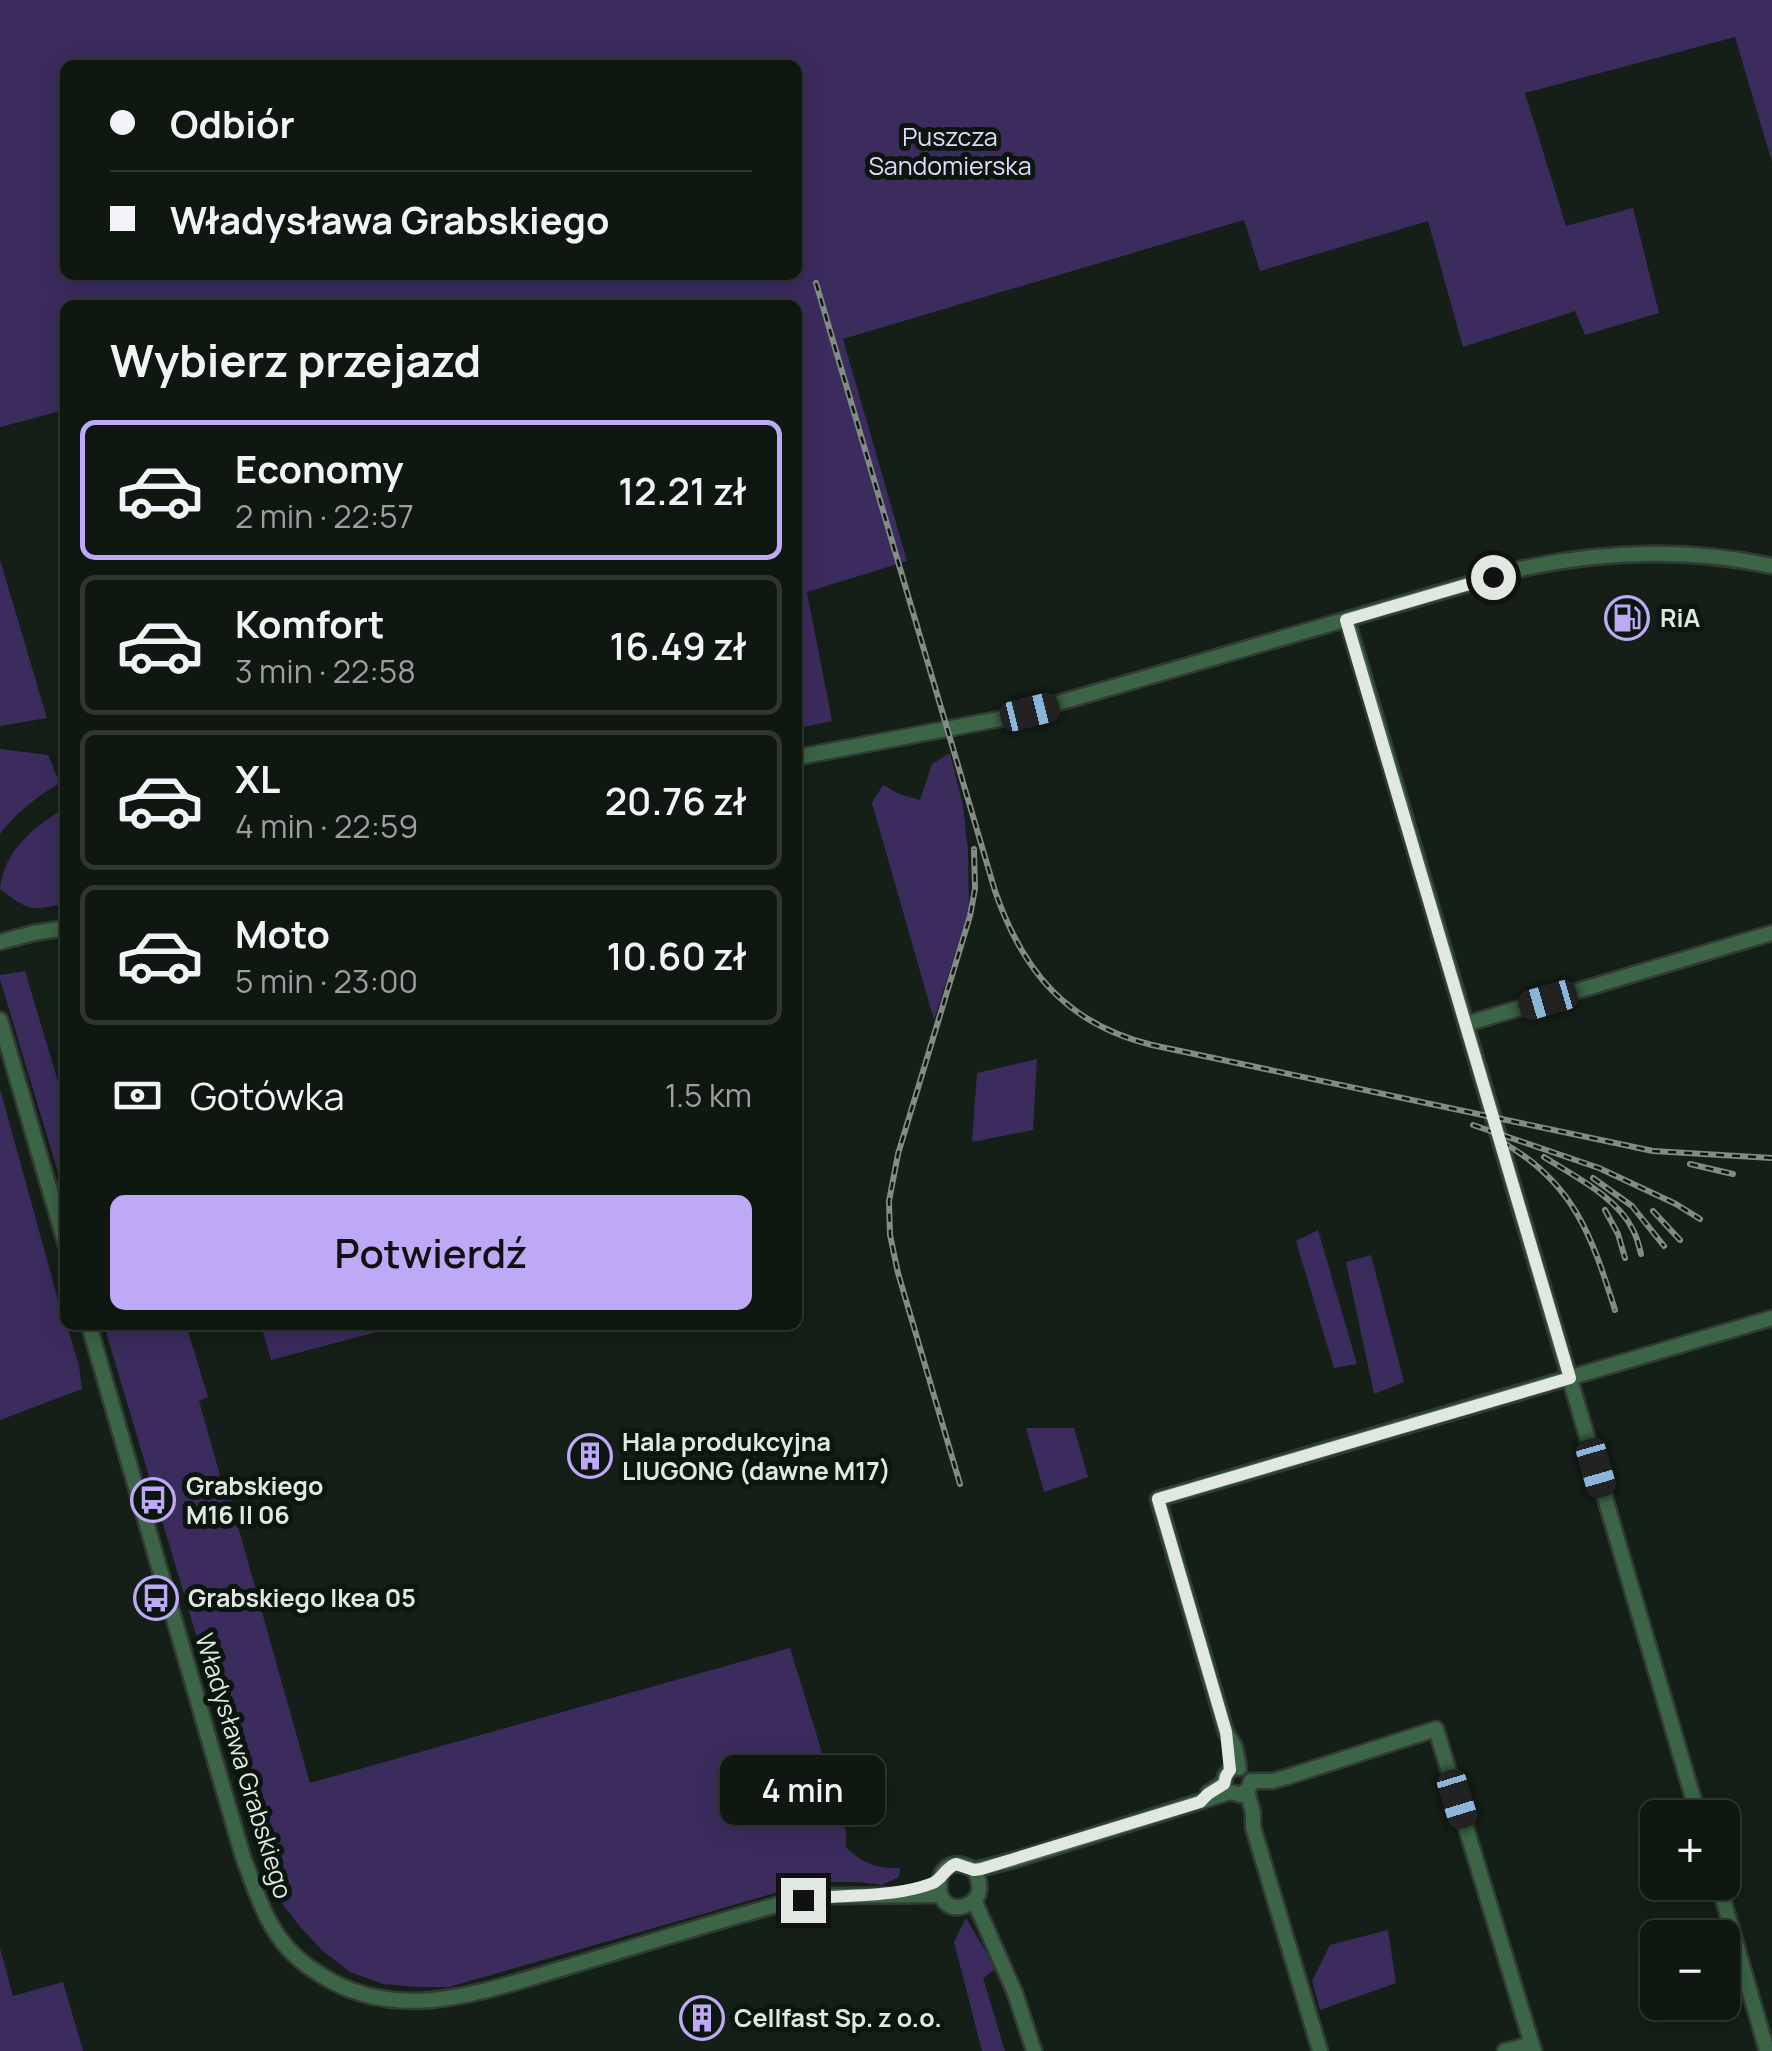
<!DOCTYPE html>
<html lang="pl">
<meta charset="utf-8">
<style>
:root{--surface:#0f1711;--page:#18201a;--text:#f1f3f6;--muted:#9b9f9f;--line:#2f3631;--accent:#bda9f5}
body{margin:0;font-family:Manrope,sans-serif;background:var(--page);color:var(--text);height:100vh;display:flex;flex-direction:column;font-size:38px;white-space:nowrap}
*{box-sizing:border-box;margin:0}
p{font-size:32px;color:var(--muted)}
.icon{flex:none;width:55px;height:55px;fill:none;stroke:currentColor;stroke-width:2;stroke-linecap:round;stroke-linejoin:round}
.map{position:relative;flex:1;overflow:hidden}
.panel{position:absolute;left:60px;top:300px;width:742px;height:1030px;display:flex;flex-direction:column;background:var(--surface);border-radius:15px;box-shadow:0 5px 25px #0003,0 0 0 2px var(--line)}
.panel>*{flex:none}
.banner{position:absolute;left:60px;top:60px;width:742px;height:220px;border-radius:15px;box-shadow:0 5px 25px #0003,0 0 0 2px var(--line);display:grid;align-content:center;height:220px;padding:0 50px;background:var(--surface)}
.buttons{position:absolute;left:1640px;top:1800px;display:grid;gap:20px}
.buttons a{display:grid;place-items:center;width:100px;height:100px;border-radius:15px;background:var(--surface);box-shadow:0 5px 25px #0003,0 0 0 2px var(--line);font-size:50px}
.end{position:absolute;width:45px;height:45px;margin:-22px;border:12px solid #e1e8e2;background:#111;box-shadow:0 0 0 5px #111}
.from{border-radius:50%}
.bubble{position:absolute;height:70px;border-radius:15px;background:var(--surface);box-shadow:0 5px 25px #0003,0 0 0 2px var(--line);font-size:32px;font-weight:600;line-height:70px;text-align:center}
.car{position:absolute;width:30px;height:60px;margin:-30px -15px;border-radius:12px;box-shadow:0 0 8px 2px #0007;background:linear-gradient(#222 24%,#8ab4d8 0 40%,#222 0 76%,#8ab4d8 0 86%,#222 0)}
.banner b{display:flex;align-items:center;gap:35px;height:95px;font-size:38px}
.banner b+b{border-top:2px solid var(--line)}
.banner i{width:25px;height:25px;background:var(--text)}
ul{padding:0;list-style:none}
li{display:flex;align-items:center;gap:30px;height:140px;margin:0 20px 15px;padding:0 30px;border:5px solid var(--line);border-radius:15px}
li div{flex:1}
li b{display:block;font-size:38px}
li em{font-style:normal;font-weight:600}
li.active{border-color:var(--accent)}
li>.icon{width:90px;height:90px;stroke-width:1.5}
h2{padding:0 50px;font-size:45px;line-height:120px}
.pay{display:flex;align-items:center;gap:25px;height:110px;padding:0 50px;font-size:38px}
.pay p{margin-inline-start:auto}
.primary-button{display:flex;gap:20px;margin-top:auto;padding:20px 50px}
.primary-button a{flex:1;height:115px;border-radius:15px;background:var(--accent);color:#111;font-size:40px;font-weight:600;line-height:115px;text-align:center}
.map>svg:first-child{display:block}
</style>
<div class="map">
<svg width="1772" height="2051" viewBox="0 0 1772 2051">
<rect width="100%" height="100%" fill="#141f17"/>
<g fill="#3c2c5e" fill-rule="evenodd">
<path d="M0,0h1772v162l-37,-125 -210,56 41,133 67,-18 26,105 -74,22 -10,-24 -112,36 -35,-126 -168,50 -16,-51 -401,119 64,222 -100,31 25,129 -34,7v-423h-733v105l-65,17zM65,65h733v210h-733z"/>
<polygon points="0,560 47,718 0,726"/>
<path d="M0,749l48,6 12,28c-24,14 -43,29 -60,51z"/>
<polygon points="950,753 963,806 968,851 969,911 934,1020 872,803 883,785 899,794 920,800 932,764"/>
<path d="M65,808v95c-36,9 -36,7 -65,-14 4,-39 34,-62 65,-81z"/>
<polygon points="25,971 65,1105 65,1196 0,979 0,975"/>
<polygon points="1037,1059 1033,1130 972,1142 977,1073"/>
<polygon points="0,1089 65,1325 67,1325 79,1366 82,1389 0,1420"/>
<polygon points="1318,1230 1357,1364 1334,1368 1296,1241"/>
<polygon points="1371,1255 1404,1382 1374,1394 1346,1262"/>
<path d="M104,1325h82l22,72 -9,4 22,78 4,1 85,303 480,-135 56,183v16c13,15 33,23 54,21l-1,9 -17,8 -23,-3h-39l-24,5 -347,100h-32l-34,-3 -33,-12 -27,-21 -21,-22 -22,-28 -17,-41z"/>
<polygon points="261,1325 403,1325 271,1360"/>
<polygon points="1026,1428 1074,1428 1088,1477 1044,1492"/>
<polygon points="966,1918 996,1969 983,1978 1005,2051 982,2051 954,1942"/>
<polygon points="1388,1930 1396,1983 1320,2010 1312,1981 1330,1945"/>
<polygon points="0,1948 13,1996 63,1982 83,2051 0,2051"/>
</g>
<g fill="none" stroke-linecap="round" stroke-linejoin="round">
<g stroke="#313b33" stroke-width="19">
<g id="minor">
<polyline points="1347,620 1699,1818"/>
<path d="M798,757l212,-40 510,-148c83,-18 168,-21 252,-3"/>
<polyline points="0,942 34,933 65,928"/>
<polyline points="0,1020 65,1242"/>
<polyline points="1466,1024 1772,933"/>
<path d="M89,1325l154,532c11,29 20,59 38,83 11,15 25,26 40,35 78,50 163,16 243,-7 73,-22 147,-45 220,-65l44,-7 112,-1"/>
<polyline points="1239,1768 1235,1747 1226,1732 1158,1499 1772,1318"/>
<polyline points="1251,1781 1272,1781 1287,1777 1436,1729 1534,2051"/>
<polyline points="1247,1791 1253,1813 1253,1827 1320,2051"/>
<polyline points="1208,1793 1224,1783 1225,1776 1230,1770"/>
<path d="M974,1870c7,12 9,28 -7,35 -39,16 -37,-62 7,-35l40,-10 216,-68 11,3 8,-7 2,-7"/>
<polyline points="1718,1882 1767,2051"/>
<polyline points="974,1900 1015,1993 1034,2051"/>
<polyline points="1505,2051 1532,2044"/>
</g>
</g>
<use href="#minor" stroke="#3b6546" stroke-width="14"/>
<g stroke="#828b84" stroke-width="6">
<g id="rail">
<path d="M816,283l179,608c28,81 72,133 157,154l501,106 119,7"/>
<polyline points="1473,1125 1599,1168 1676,1204 1700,1219"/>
<path d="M1502,1142c72,40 90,95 113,168"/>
<path d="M1544,1157c30,19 73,40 89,73 4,7 6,16 8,24"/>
<polyline points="1690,1164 1733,1174"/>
<polyline points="1593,1178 1632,1206 1664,1246"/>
<polyline points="1605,1210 1618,1234 1625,1258"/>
<polyline points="1653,1211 1680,1240"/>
<polyline points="960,1484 898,1273 890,1235 889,1201 898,1154 970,916 975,889 974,849"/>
</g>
</g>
<use href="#rail" stroke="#0b160e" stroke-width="2.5" stroke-dasharray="8" stroke-linecap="butt"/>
</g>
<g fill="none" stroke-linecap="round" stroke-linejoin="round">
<path stroke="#e1e8e2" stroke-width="12" d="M803,1900c44,-7 88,-1 130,-17 10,-5 12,-15 23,-19l18,6 7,-1 219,-67 8,-8 16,-10 2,-8 4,-6 -4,-38 -68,-233 412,-121 -224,-758 147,-43"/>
</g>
<defs>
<g id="fuel-ring" transform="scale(2.25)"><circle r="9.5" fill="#0b160e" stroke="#bda9f5" stroke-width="1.5"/><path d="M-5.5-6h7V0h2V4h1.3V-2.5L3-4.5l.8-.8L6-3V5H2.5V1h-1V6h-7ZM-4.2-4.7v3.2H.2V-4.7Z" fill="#bda9f5"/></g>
<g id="building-ring" transform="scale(2.25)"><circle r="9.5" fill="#0b160e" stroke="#bda9f5" stroke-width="1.5"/><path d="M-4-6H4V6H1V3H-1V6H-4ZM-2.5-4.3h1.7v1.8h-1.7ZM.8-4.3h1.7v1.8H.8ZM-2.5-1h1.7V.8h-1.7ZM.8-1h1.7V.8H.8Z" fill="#bda9f5"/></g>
<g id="bus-ring" transform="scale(2.25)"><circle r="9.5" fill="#0b160e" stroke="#bda9f5" stroke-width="1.5"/><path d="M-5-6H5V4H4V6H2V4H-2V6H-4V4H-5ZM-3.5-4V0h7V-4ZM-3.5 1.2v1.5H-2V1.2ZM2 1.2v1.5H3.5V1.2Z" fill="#bda9f5"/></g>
</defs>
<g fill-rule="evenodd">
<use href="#fuel-ring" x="1627" y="618"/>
<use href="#building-ring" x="590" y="1456"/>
<use href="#bus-ring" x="153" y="1500"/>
<use href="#bus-ring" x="156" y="1598"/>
<use href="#building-ring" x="702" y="2018"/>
</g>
<g text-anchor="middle" stroke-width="10" stroke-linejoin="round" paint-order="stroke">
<g font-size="25" fill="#e1d8fc" stroke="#0b160e">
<text x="950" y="146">Puszcza<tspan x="950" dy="29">Sandomierska</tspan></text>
</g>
<g font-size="25" font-weight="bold" fill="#e1e8e2" stroke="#0b160e" text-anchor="start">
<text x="1660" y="627">RiA</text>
<text x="622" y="1451">Hala produkcyjna<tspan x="622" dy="29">LIUGONG (dawne M17)</tspan></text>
<text x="186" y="1495">Grabskiego<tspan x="186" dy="29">M16 II 06</tspan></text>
<text x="188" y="1607">Grabskiego Ikea 05</text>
<text x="734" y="2027">Cellfast Sp. z o.o.</text>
</g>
<g font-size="25" fill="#e1e8e2" stroke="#0b160e">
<text transform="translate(244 1766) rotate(73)" y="9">Władysława Grabskiego</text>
</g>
</g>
</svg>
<div class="buttons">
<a>+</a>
<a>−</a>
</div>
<i class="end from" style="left:1493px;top:577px"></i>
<i class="end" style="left:803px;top:1900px"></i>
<div class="bubble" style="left:720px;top:1755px;width:165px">4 min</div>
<i class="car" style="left:1030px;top:712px;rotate:76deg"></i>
<i class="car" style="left:1548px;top:1000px;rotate:254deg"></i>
<i class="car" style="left:1596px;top:1468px;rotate:164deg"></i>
<i class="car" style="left:1457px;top:1799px;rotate:163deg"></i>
<div class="banner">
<b><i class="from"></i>Odbiór</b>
<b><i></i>Władysława Grabskiego</b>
</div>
<section class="panel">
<h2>Wybierz przejazd</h2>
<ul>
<li class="active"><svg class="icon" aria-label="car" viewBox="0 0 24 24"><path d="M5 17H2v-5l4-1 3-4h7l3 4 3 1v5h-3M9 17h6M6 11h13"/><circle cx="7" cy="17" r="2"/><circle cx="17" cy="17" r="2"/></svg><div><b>Economy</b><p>2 min · 22:57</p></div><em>12.21 zł</em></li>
<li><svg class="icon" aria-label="car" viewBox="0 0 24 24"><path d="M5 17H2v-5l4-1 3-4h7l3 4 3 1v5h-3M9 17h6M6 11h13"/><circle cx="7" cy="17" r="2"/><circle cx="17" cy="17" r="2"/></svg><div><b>Komfort</b><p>3 min · 22:58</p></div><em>16.49 zł</em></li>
<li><svg class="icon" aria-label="car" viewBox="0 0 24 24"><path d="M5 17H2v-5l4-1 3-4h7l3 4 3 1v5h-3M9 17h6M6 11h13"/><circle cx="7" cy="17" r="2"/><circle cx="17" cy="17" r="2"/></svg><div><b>XL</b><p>4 min · 22:59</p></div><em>20.76 zł</em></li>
<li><svg class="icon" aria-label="car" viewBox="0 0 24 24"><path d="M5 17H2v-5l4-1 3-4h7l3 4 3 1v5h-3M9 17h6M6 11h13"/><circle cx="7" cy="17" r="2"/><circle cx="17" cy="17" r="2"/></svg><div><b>Moto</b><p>5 min · 23:00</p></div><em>10.60 zł</em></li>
</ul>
<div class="pay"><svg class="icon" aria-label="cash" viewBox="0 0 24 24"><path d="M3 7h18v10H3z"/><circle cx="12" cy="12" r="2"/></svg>Gotówka<p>1.5 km</p></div>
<div class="primary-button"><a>Potwierdź</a></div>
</section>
</div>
